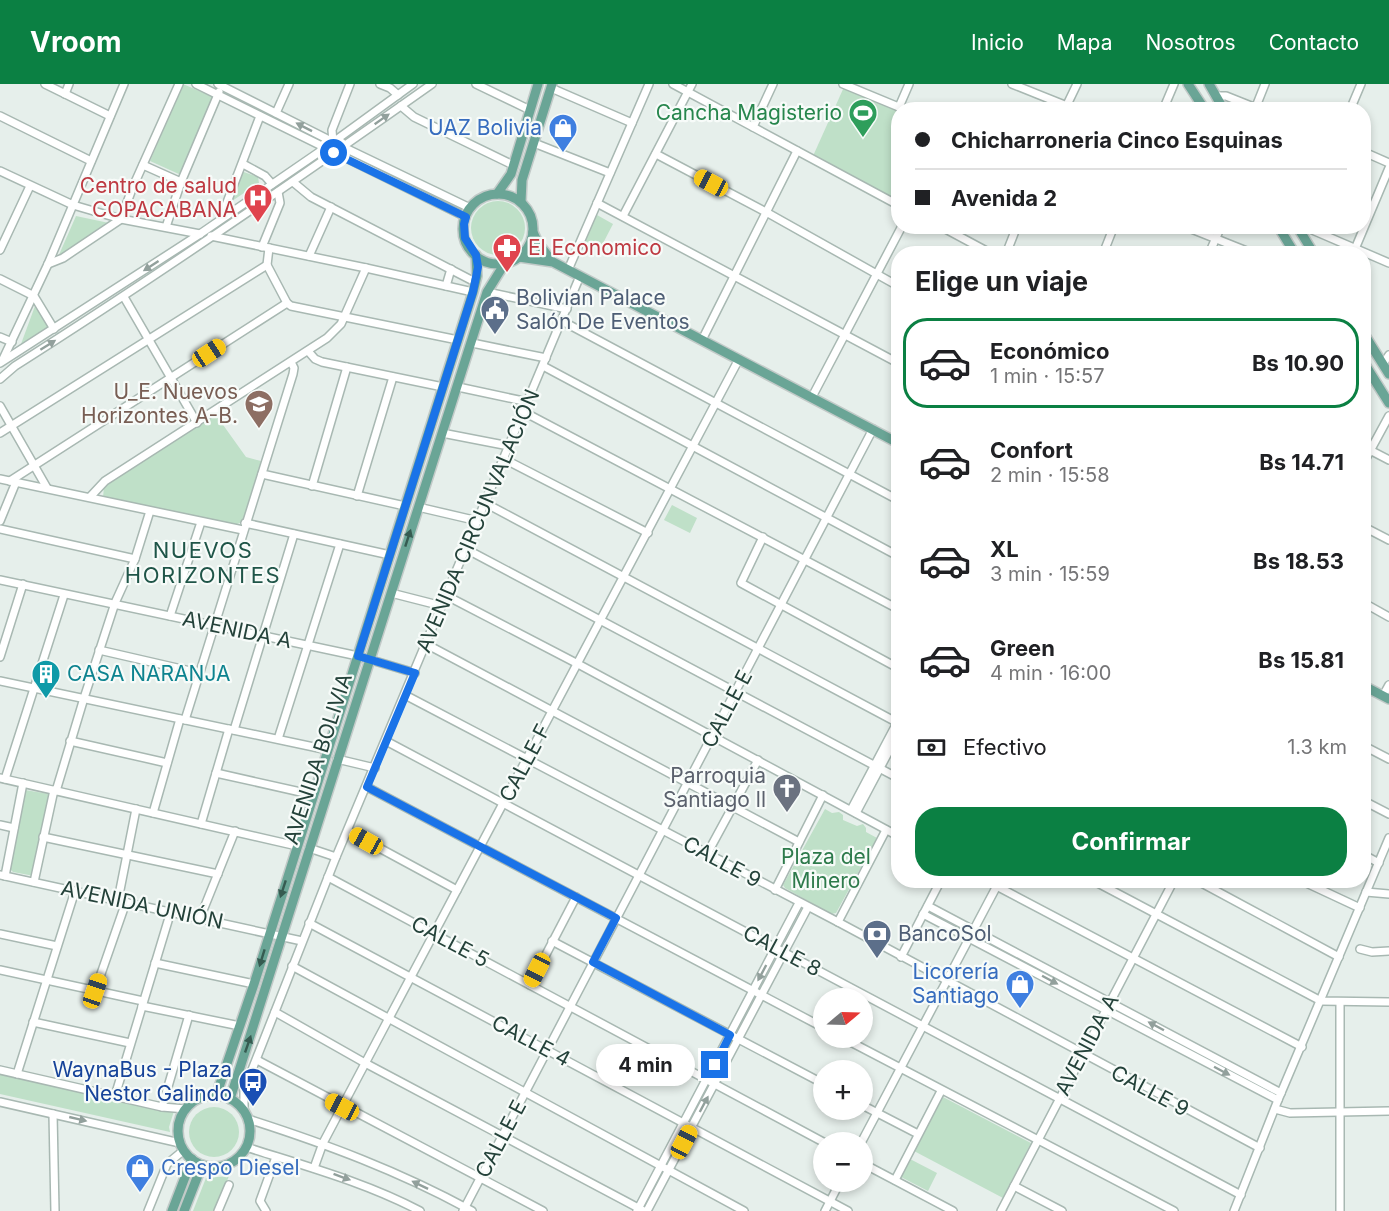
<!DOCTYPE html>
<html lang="es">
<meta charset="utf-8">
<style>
:root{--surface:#fff;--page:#f6f6f6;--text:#202124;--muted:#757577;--line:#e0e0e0;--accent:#0b8043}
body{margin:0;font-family:Inter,sans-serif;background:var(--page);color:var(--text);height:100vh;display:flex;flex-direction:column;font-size:22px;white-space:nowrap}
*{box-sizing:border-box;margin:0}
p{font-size:20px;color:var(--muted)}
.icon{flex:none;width:33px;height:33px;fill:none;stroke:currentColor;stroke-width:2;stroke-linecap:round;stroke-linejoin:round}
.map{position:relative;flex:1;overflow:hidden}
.details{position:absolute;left:891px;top:162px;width:480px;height:642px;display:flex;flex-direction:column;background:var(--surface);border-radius:24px;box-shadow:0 3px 9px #0003}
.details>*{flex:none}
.top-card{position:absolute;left:891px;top:18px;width:480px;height:132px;border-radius:24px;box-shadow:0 3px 9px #0003;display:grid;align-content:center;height:132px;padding:0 24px;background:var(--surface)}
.needle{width:39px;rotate:71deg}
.tools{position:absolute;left:813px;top:904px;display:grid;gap:12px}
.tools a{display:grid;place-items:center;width:60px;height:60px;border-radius:50%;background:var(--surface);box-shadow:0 3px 9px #0003;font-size:30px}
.end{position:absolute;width:27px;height:27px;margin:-14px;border:8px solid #1a73e8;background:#fff;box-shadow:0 0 0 3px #fff}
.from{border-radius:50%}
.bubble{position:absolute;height:42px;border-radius:21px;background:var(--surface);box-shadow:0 3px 9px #0003;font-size:20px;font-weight:700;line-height:42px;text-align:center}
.car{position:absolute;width:18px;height:36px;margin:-18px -9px;border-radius:8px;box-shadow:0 0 4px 2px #0007;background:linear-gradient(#f5c518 24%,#345 0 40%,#f5c518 0 76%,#345 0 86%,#f5c518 0)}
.top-card b{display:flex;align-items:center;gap:21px;height:57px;font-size:22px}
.top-card b+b{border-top:2px solid var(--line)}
.top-card i{width:15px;height:15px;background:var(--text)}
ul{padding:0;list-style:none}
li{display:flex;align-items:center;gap:18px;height:90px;margin:0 12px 9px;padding:0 12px;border:3px solid transparent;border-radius:24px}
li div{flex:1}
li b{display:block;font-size:22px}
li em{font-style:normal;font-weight:700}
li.active{border-color:var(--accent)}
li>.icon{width:54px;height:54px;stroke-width:1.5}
h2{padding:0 24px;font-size:27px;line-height:72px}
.pay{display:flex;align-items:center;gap:15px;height:66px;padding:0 24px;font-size:22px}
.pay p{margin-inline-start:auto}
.action{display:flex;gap:12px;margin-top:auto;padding:12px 24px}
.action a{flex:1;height:69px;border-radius:24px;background:var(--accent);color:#fff;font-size:24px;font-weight:700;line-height:69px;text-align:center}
header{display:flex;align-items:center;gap:36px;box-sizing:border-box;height:84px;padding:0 30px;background:var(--accent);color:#fff}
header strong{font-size:28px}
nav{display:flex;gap:33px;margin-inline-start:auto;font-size:21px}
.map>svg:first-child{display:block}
</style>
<header>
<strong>Vroom</strong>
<nav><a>Inicio</a><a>Mapa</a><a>Nosotros</a><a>Contacto</a></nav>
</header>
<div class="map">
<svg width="1389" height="1127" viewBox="0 0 1389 1127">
<rect width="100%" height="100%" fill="#e6efeb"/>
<g fill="#bfe0c8">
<polygon points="183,0 213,13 181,91 150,77"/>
<polygon points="844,3 898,26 898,118 813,72"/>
<polygon points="241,87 258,93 259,99 232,117"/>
<circle cx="498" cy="144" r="27"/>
<polygon points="597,131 613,140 600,165 583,156"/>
<polygon points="76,132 109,139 58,173"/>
<polygon points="35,222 49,243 21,260"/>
<polygon points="216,331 246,373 261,377 244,433 240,439 231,442 103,414 104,402"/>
<polygon points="672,421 697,434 690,449 664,436"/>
<polygon points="25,706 49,710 34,792 13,788 10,785"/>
<polygon points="825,725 832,729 839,728 843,731 843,736 857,742 863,740 866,744 866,748 877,754 836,829 831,830 785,804 783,801"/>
<polygon points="0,988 174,1027 169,1043 170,1048 0,1010"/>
<polygon points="943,1013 1031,1059 1003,1114 914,1067"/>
<circle cx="214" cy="1048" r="25"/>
<polygon points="910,1075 937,1089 928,1107 901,1093"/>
<polygon points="229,1092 215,1127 193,1127 206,1094"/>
</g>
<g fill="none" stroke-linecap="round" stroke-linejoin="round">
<g stroke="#a8b8b2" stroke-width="10">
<g id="minor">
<polyline points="45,0 110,32"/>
<polyline points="196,0 466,133"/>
<polyline points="218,0 343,63 470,124"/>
<polyline points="380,0 390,4 398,11"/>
<polyline points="476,0 530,26"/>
<polyline points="673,0 898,121"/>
<polyline points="843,0 906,26"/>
<polyline points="1012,0 1067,22"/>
<polyline points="551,4 632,39"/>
<polyline points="65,10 69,0"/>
<polyline points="1216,12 1226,12 1261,26"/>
<polyline points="401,22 414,33 513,81"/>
<polyline points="899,23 909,0"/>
<polyline points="1065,25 1077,0"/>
<polyline points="1255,25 1265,0"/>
<polyline points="1163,26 1174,0"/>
<polyline points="1350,26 1361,0"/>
<polyline points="276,29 289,0"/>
<polyline points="0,32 91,77"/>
<polyline points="753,43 773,0"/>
<polyline points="333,58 332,46 350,0"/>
<polyline points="534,59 610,89"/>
<polyline points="1364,68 1389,79"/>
<polyline points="656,70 766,128 898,202"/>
<polyline points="243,80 265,92 272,100"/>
<polyline points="143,81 181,98"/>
<polyline points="0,87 73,121 121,135 200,150"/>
<polyline points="293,98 311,113 475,198"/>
<polyline points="597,119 898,279"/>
<polyline points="227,131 226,121 260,32"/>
<polyline points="623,132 692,0"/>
<polyline points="940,142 992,170"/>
<polyline points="1184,142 1254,170"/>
<polyline points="1303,142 1389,179"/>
<polyline points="166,143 181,98 219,8"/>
<polyline points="211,152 366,184 473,208"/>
<polyline points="262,163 280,119 278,108"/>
<polyline points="269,164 267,181 287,219 291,222 458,256"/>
<polyline points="1355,165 1389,84"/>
<polyline points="0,166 30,102"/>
<polyline points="1006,170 1017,142"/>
<polyline points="1103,170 1114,142"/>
<polyline points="1209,170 1221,142"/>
<polyline points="309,172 331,123"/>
<polyline points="48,180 63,174 121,135 132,105 179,0"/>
<polyline points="568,186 649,0"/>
<polyline points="0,195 34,212 54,245"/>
<polyline points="446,202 451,185"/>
<polyline points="487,208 567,225"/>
<polyline points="124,213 197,339"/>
<polyline points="562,237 898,416"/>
<polyline points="0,253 12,258"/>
<polyline points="702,256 797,67"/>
<polyline points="472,259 546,274"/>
<polyline points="308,267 315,275 322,278 443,303"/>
<polyline points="3,275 48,180 124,0"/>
<polyline points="0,279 200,150 325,64 413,0"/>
<polyline points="1383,280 1389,271"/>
<polyline points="543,282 898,472"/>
<path d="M0,295l15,-13c142,-90 280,-185 417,-282"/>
<polyline points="458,303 528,318"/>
<polyline points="812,313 902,142"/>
<polyline points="0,322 47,404"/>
<polyline points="524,328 898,525"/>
<polyline points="0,349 267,181"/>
<polyline points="442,349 509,362"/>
<polyline points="1364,363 1389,376"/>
<polyline points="504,375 648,449"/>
<polyline points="1364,378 1389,332"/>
<polyline points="262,390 405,422"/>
<polyline points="0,395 243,446"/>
<polyline points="10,397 287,219"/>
<polyline points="312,402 347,283"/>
<polyline points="357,412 393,293"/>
<polyline points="90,413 105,397 327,254 341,240 366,184"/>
<polyline points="485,419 898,639"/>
<polyline points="418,423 478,437"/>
<polyline points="0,437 16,398"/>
<polyline points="245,439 390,471"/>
<polyline points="1364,443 1389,456"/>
<polyline points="0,445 135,475"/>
<polyline points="763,453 741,499 898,584"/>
<polyline points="466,465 898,694"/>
<polyline points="0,496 358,572 415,589"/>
<polyline points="391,509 442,522"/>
<polyline points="447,512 578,580 898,752"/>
<polyline points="1364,519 1389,533"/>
<polyline points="170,532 201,438"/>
<polyline points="426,560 799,758"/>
<polyline points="99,566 199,589"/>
<polyline points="0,573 23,500"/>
<polyline points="0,597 328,666"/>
<polyline points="405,611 838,838 1260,1064"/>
<polyline points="1383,612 1389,601"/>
<polyline points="185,636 293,290 294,284 291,278"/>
<polyline points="234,646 294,450"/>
<polyline points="278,655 340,460"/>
<polyline points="70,657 167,679"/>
<polyline points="386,657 1241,1111"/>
<polyline points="1364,662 1389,675"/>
<polyline points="337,675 375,684"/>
<polyline points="216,689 314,711"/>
<polyline points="0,694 297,762"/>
<polyline points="5,695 64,511"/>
<polyline points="367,703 824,944"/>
<polyline points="56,707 84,614 115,519 135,475 150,427"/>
<polyline points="1364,717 1389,730"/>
<polyline points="851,726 898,637"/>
<polyline points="153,729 180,635"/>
<polyline points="856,729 898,650"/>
<polyline points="201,740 229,645"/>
<polyline points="0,741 14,744"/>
<polyline points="348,747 457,806"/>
<polyline points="43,753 218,790"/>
<polyline points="309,764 336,773"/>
<polyline points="707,770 758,676"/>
<polyline points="1364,771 1379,779"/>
<polyline points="0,791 302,857"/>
<polyline points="5,792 23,699"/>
<polyline points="328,793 825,1059"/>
<polyline points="985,796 1302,963"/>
<polyline points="1092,796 1321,917 1389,918"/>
<polyline points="1196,796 1339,873"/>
<polyline points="1300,796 1360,824"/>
<polyline points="34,798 54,706"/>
<polyline points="775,806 823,711"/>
<polyline points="1366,808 1389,810"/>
<polyline points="118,816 136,725"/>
<polyline points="928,822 1281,1009"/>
<polyline points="923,830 1278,1016"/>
<polyline points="200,834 235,747"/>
<polyline points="838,838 886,746"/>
<polyline points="309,839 848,1127"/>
<polyline points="0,850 57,862"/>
<polyline points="552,857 824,1000"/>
<polyline points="1360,865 1372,868 1389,867"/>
<polyline points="901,873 941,796"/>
<polyline points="155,879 254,900"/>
<polyline points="292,882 744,1127"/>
<polyline points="0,886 143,917"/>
<polyline points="530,901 576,813"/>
<polyline points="95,907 126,818"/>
<polyline points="142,922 240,942"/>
<polyline points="275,928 365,979 644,1127"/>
<polyline points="33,938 130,959"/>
<polyline points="843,954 1174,1127"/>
<polyline points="257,976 543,1127"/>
<polyline points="0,986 162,1023 186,1025"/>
<polyline points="17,990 75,807"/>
<polyline points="115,1012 171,827"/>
<polyline points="0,1018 180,1059"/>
<polyline points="862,1021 918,1050"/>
<polyline points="162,1023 189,931"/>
<polyline points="1275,1025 1290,1029 1389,1027"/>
<polyline points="244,1027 244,1006 336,773 580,192"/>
<polyline points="53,1030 55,1127"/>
<path d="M248,1035c78,25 151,52 224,92"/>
<polyline points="861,1059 1000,796"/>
<path d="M246,1063c59,19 119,35 174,64"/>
<polyline points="862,1079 953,1127"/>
<polyline points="314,1084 323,1059 388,936 739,275"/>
<polyline points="895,1096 941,1007"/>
<polyline points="1014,1102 1062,1127"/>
<polyline points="148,1127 167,1080 184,1066"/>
<polyline points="218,1127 229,1101"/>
<polyline points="266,1127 260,1117 276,1073"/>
<polyline points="463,1127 873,345"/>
<polyline points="637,1127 799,819"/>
<polyline points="647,1127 808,823"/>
<polyline points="825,1127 840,1098"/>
<polyline points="1001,1127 1174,796"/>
<polyline points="1234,1127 1278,1016 1389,754"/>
<polyline points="1340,1127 1340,919"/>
</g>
</g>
<g stroke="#c2cac8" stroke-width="12">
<g id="major">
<polyline points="1188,0 1205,26"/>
<polyline points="1209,0 1224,26"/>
<polyline points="497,110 511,90 538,0"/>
<circle cx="498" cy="145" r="35"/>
<polyline points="521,118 522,96 552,0"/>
<polyline points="1278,142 1295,170"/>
<polyline points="1297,142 1314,170"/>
<polyline points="533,148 538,159 551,176"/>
<polyline points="519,173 553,178 898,359"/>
<polyline points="1364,250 1389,290"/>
<polyline points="1364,279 1389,319"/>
<polyline points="1364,602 1389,615"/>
<circle cx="214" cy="1047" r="36"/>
<polyline points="216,1012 254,900 473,208 477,192 476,171"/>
<polyline points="230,1015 487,208 505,179"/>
<polyline points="172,1127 192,1075"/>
<polyline points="184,1127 202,1081"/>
</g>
</g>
<use href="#minor" stroke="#fff" stroke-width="7"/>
<use href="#major" stroke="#6aa596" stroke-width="9"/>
</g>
<defs><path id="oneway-solid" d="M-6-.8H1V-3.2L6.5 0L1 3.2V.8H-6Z" transform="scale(1.5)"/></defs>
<g fill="#92a09c">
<use href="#oneway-solid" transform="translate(382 35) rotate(-35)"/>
<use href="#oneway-solid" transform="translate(304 43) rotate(-153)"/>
<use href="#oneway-solid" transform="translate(151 182) rotate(147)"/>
<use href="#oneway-solid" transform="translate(48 261) rotate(-32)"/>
<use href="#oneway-solid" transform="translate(762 889) rotate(118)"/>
<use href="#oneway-solid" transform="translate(1050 896) rotate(28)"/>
<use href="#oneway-solid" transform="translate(1156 942) rotate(-152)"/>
<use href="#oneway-solid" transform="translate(1222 987) rotate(28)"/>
<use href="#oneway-solid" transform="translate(704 1020) rotate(-62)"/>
<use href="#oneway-solid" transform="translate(78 1035) rotate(13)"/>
<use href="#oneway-solid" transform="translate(342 1093) rotate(20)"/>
<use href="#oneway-solid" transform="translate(420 1101) rotate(-154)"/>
</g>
<g fill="#365b51">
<use href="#oneway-solid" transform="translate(408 454) rotate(-72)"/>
<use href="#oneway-solid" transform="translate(283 805) rotate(108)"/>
<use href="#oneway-solid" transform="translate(262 874) rotate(107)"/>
<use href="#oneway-solid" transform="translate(248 960) rotate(-71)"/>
</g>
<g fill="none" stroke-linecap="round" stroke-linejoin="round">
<polyline stroke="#1a73e8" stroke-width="8" points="334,69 466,133 464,140 465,154 476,171 478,183 473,208 358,572 415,589 367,703 616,834 593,878 730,951 715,981"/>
</g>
<defs>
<g id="stadium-pin" transform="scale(1.5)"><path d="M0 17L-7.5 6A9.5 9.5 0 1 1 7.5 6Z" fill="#2e9e5b" stroke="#f7fbf9"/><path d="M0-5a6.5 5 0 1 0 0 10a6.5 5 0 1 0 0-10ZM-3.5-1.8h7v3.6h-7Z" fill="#fff"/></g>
<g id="shop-pin" transform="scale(1.5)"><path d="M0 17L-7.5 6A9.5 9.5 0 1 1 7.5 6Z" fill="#3f7fe0" stroke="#f7fbf9"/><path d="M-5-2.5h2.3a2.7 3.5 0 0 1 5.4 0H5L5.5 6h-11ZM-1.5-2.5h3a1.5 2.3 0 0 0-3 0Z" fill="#fff"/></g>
<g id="hospital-pin" transform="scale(1.5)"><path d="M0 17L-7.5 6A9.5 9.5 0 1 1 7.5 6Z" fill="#e0444e" stroke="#f7fbf9"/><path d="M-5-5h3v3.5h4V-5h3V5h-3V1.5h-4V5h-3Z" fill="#fff"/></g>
<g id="pharmacy-pin" transform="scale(1.5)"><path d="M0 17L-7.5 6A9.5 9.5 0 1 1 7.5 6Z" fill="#e0444e" stroke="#f7fbf9"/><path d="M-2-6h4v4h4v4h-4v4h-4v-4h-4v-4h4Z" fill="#fff"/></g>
<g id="civic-pin" transform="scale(1.5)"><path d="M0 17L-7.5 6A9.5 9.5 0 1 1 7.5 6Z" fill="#5c6f8a" stroke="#f7fbf9"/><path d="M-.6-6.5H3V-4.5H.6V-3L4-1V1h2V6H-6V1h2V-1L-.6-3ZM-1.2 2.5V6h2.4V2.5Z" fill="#fff"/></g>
<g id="school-pin" transform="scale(1.5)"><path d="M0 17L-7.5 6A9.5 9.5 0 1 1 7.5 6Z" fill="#8d6e63" stroke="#f7fbf9"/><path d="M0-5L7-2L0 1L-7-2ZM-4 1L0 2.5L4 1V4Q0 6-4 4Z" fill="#fff"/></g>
<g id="building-pin" transform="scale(1.5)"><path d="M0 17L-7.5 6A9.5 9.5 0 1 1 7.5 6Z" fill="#0f9aa8" stroke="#f7fbf9"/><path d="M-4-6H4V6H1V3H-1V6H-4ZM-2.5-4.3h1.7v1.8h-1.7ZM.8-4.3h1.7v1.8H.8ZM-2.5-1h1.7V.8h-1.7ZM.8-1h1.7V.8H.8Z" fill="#fff"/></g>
<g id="church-pin" transform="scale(1.5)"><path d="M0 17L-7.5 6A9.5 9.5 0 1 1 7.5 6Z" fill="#6b7280" stroke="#f7fbf9"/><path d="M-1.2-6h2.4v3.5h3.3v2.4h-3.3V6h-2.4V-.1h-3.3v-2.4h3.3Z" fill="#fff"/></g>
<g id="bank-pin" transform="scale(1.5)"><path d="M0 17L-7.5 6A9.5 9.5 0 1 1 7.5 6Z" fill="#5c6f8a" stroke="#f7fbf9"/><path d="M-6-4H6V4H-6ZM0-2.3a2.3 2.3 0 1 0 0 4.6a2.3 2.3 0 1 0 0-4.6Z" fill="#fff"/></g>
<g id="bus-pin" transform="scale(1.5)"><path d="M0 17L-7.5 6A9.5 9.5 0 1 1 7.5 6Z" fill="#1a4fb4" stroke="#f7fbf9"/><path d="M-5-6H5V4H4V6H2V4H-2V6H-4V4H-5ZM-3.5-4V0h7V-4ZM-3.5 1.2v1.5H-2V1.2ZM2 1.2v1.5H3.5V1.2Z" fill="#fff"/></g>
</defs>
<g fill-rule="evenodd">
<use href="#stadium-pin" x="863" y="29"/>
<use href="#shop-pin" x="563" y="44"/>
<use href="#hospital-pin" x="258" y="114"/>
<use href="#pharmacy-pin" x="507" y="164"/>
<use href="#civic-pin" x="495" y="226"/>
<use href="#school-pin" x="259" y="320"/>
<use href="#building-pin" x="46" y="590"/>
<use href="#church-pin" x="787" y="704"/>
<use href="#bank-pin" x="877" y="850"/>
<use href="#shop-pin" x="1020" y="900"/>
<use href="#bus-pin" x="253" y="998"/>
<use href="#shop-pin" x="140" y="1084"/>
</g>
<g text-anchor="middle" stroke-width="4.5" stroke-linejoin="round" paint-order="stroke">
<g font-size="21" fill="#27864d" stroke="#f7fbf9" text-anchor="end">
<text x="842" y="36">Cancha Magisterio</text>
</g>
<g font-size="21" fill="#366cbe" stroke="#f7fbf9" text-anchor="end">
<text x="542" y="51">UAZ Bolivia</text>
<text x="999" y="895">Licorería<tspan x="999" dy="24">Santiago</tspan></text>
<text x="161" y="1091" text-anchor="start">Crespo Diesel</text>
</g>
<g font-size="21" fill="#be3a42" stroke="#f7fbf9" text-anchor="end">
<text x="237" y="109">Centro de salud<tspan x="237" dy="24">COPACABANA</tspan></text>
<text x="528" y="171" text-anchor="start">El Economico</text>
</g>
<g font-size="21" fill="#4e5e75" stroke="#f7fbf9" text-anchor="start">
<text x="516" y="221">Bolivian Palace<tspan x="516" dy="24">Salón De Eventos</tspan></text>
<text x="898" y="857">BancoSol</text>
</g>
<g font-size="21" fill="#785e54" stroke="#f7fbf9" text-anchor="end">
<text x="238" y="315">U_E. Nuevos<tspan x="238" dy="24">Horizontes A-B.</tspan></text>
</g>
<g font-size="21" fill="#24423a" stroke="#f7fbf9">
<text transform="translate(478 437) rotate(-67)" y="7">AVENIDA CIRCUNVALACIÓN</text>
<text transform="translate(237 546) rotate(12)" y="7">AVENIDA A</text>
<text transform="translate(727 625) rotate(-62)" y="7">CALLE E</text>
<text transform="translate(318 675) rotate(-72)" y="7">AVENIDA BOLIVIA</text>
<text transform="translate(525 679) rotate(-62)" y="7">CALLE F</text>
<text transform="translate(722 778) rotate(28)" y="7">CALLE 9</text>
<text transform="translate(142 821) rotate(12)" y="7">AVENIDA UNIÓN</text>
<text transform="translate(450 858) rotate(28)" y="7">CALLE 5</text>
<text transform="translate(782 867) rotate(28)" y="7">CALLE 8</text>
<text transform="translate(531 957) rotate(28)" y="7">CALLE 4</text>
<text transform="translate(1087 961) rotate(-62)" y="7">AVENIDA A</text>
<text transform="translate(1150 1007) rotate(28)" y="7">CALLE 9</text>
<text transform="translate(501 1055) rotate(-62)" y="7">CALLE E</text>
</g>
<g font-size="21" fill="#0d838f" stroke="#f7fbf9" text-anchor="start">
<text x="67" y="597">CASA NARANJA</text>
</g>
<g font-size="21" fill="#5b616d" stroke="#f7fbf9" text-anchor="end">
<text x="766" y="699">Parroquia<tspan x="766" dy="24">Santiago ll</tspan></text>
</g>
<g font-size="21" fill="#2d7a4b" stroke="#f7fbf9">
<text x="826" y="780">Plaza del<tspan x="826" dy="24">Minero</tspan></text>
</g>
<g font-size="21" fill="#164399" stroke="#f7fbf9" text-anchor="end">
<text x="232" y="993">WaynaBus - Plaza<tspan x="232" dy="24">Nestor Galindo</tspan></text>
</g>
<g font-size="22" letter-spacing="1.5" fill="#1f5548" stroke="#f7fbf9">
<text x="203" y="474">NUEVOS<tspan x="203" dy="25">HORIZONTES</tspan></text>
</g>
</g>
</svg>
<div class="tools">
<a><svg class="needle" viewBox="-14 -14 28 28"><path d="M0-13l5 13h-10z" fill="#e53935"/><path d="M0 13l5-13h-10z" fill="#757577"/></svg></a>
<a>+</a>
<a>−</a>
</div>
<i class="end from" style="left:334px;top:69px"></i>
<i class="end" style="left:715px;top:981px"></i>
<div class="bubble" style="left:596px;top:960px;width:99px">4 min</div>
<i class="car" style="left:711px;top:99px;rotate:298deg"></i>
<i class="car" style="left:209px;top:269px;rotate:57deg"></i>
<i class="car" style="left:366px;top:757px;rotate:299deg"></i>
<i class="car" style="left:537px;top:886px;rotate:207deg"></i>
<i class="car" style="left:95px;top:907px;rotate:19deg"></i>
<i class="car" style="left:342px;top:1023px;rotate:298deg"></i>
<i class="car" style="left:684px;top:1058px;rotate:28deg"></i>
<div class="top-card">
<b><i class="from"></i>Chicharroneria Cinco Esquinas</b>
<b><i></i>Avenida 2</b>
</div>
<section class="details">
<h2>Elige un viaje</h2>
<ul>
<li class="active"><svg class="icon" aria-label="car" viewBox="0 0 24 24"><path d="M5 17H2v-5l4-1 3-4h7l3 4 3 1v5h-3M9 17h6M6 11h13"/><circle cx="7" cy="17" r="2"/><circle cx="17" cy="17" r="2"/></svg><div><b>Económico</b><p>1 min · 15:57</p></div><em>Bs 10.90</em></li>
<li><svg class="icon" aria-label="car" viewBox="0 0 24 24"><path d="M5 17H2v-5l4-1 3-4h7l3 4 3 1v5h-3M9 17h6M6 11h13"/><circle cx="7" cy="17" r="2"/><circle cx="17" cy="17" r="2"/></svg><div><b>Confort</b><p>2 min · 15:58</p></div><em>Bs 14.71</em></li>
<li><svg class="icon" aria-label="car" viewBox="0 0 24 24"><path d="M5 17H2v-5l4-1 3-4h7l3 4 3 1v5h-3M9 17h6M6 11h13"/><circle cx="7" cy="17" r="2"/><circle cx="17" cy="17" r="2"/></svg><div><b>XL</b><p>3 min · 15:59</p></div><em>Bs 18.53</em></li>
<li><svg class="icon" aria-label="car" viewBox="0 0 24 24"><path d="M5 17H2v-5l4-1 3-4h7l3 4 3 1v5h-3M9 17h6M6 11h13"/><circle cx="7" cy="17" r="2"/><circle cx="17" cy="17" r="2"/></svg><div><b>Green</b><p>4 min · 16:00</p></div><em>Bs 15.81</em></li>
</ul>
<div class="pay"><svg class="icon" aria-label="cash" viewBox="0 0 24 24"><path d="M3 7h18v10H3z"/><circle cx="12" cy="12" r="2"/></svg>Efectivo<p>1.3 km</p></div>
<div class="action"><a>Confirmar</a></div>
</section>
</div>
